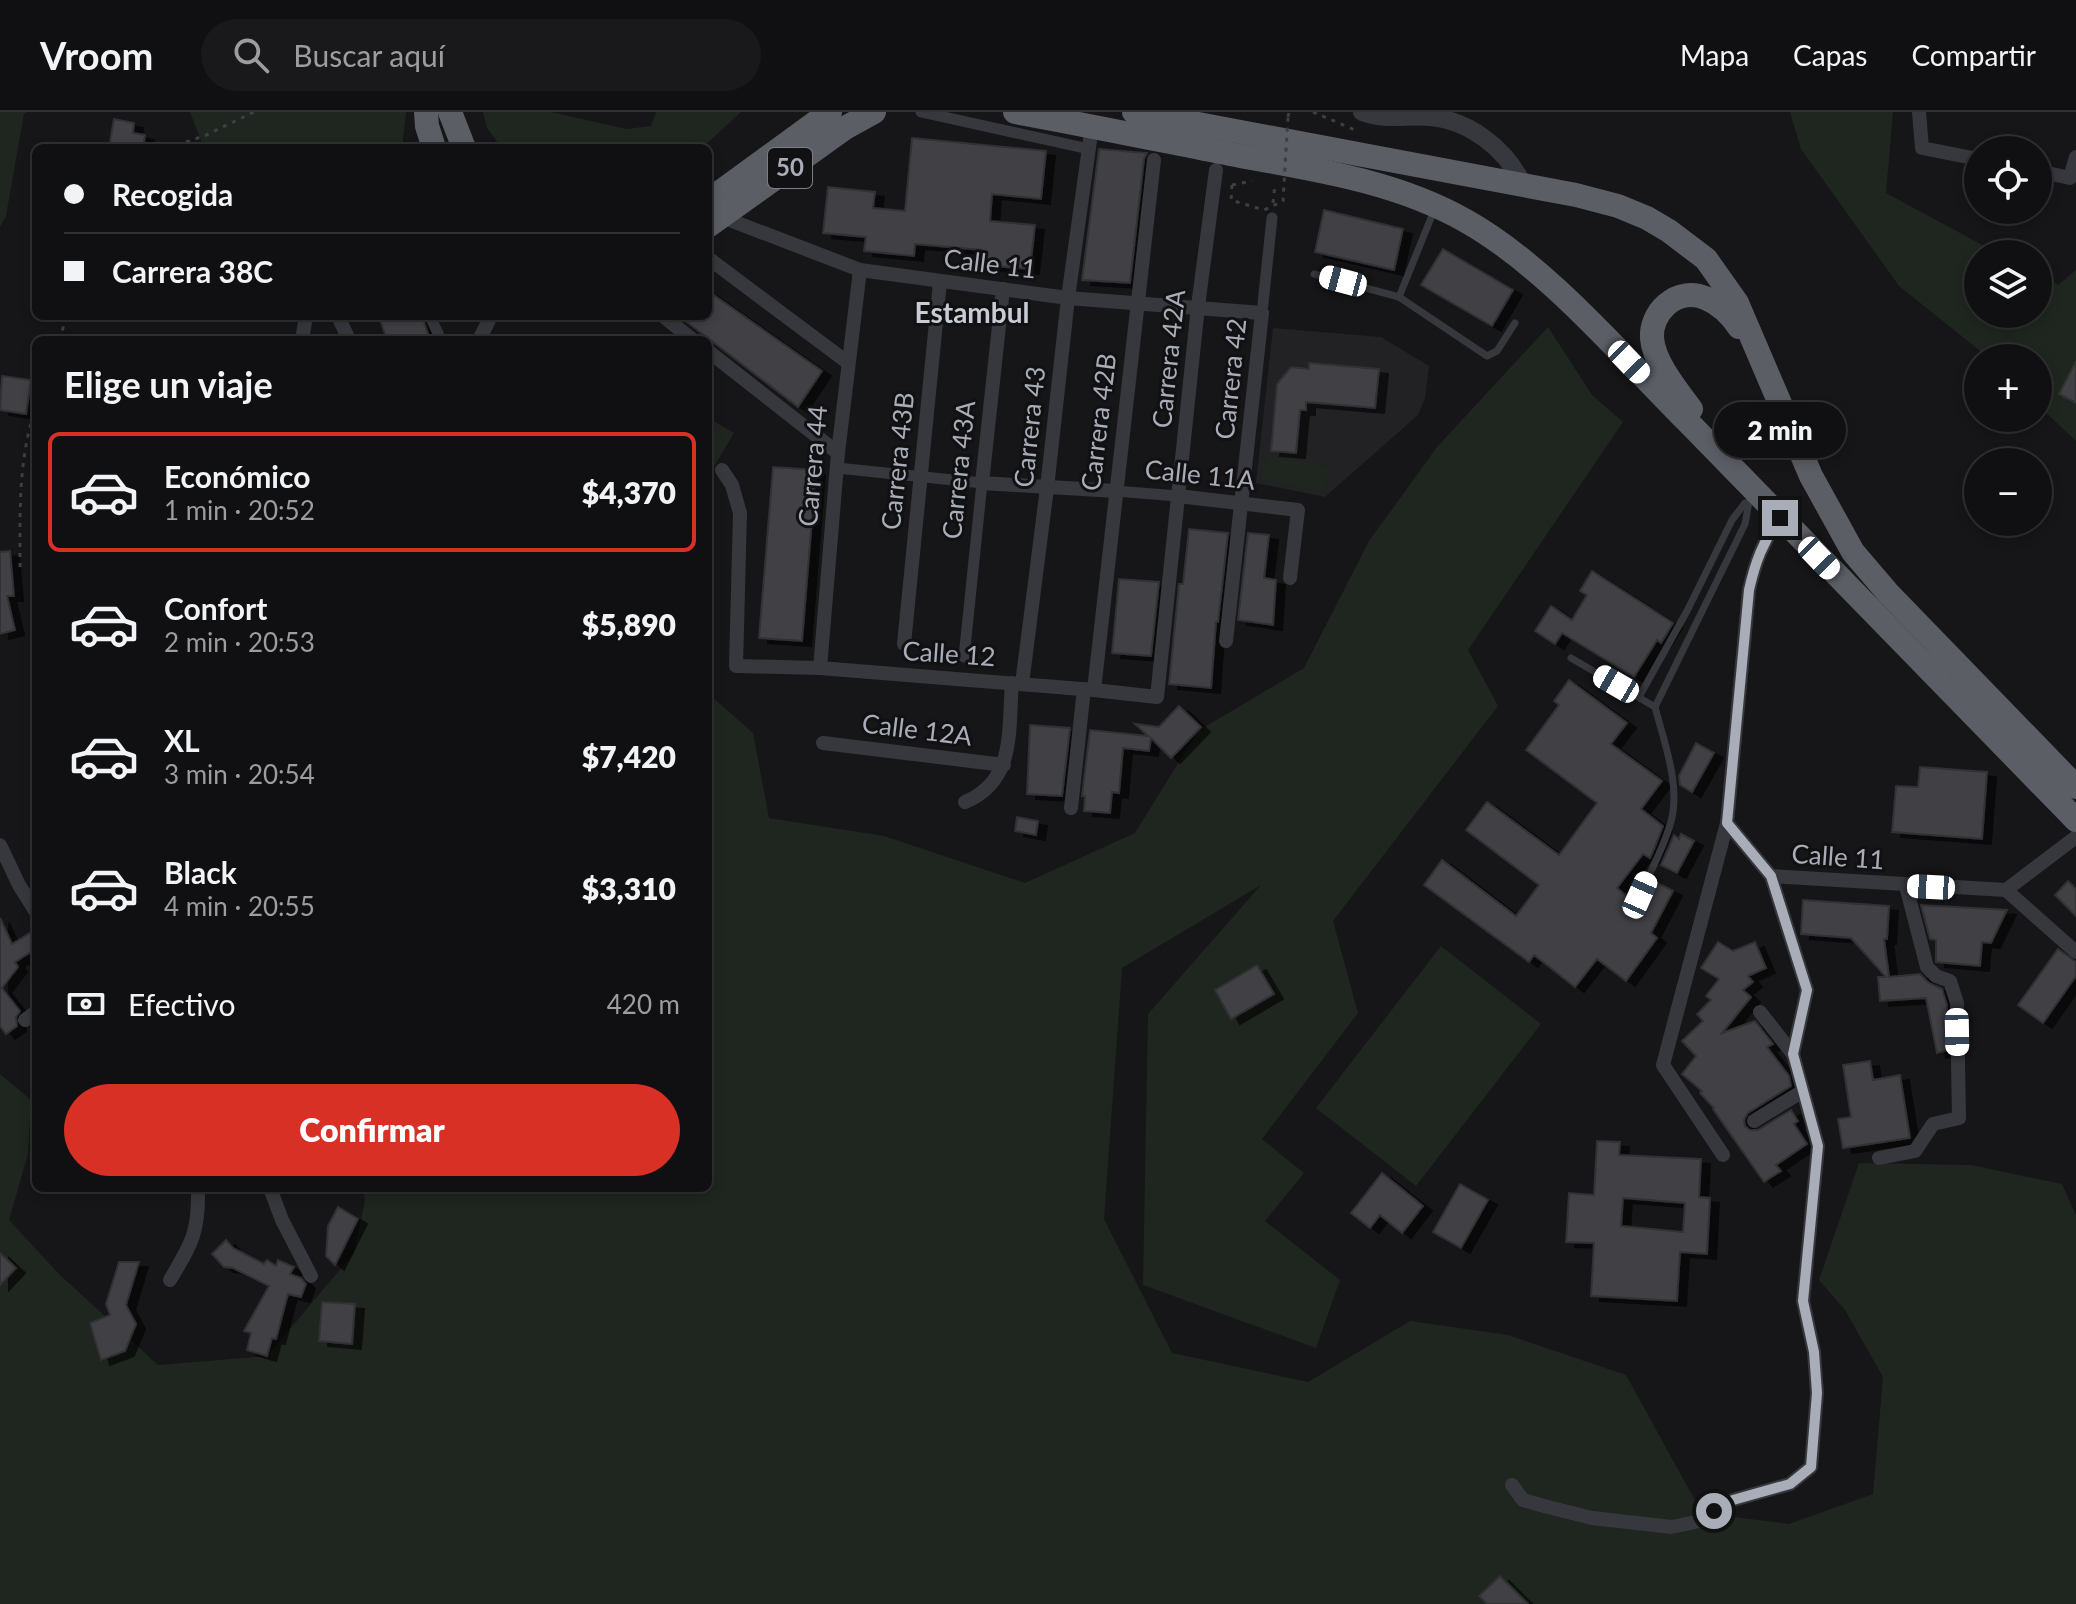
<!DOCTYPE html>
<html lang="es">
<meta charset="utf-8">
<style>
:root{--surface:#101012;--page:#19191b;--text:#f1f3f6;--muted:#9c9d9f;--line:#303032;--accent:#d93025}
body{margin:0;font-family:Lato,sans-serif;background:var(--page);color:var(--text);height:100vh;display:flex;flex-direction:column;font-size:30px;white-space:nowrap}
*{box-sizing:border-box;margin:0}
p{font-size:26px;color:var(--muted)}
.icon{flex:none;width:44px;height:44px;fill:none;stroke:currentColor;stroke-width:2;stroke-linecap:round;stroke-linejoin:round}
.map{position:relative;flex:1;overflow:hidden}
.side{position:absolute;left:32px;top:224px;width:680px;height:856px;display:flex;flex-direction:column;background:var(--surface);border-radius:12px;box-shadow:0 4px 12px #0003,0 0 0 2px var(--line)}
.side>*{flex:none}
.hud{position:absolute;left:32px;top:32px;width:680px;height:176px;border-radius:12px;box-shadow:0 4px 12px #0003,0 0 0 2px var(--line);display:grid;align-content:center;height:176px;padding:0 32px;background:var(--surface)}
.buttons{position:absolute;left:1964px;top:24px;display:grid;gap:16px}
.buttons a{display:grid;place-items:center;width:88px;height:88px;border-radius:50%;background:var(--surface);box-shadow:0 4px 12px #0003,0 0 0 2px var(--line);font-size:40px}
.end{position:absolute;width:36px;height:36px;margin:-18px;border:10px solid #a8adb8;background:#111;box-shadow:0 0 0 4px #111}
.from{border-radius:50%}
.bubble{position:absolute;height:56px;border-radius:28px;background:var(--surface);box-shadow:0 4px 12px #0003,0 0 0 2px var(--line);font-size:26px;font-weight:800;line-height:56px;text-align:center}
.car{position:absolute;width:24px;height:48px;margin:-24px -12px;border-radius:10px;box-shadow:0 0 6px 2px #0007;background:linear-gradient(#fff 24%,#345 0 40%,#fff 0 76%,#345 0 86%,#fff 0)}
.hud b{display:flex;align-items:center;gap:28px;height:76px;font-size:30px}
.hud b+b{border-top:2px solid var(--line)}
.hud i{width:20px;height:20px;background:var(--text)}
ul{padding:0;list-style:none}
li{display:flex;align-items:center;gap:24px;height:120px;margin:0 16px 12px;padding:0 16px;border:4px solid transparent;border-radius:12px}
li div{flex:1}
li b{display:block;font-size:30px}
li em{font-style:normal;font-weight:800}
li.on{border-color:var(--accent)}
li>.icon{width:72px;height:72px;stroke-width:1.5}
h2{padding:0 32px;font-size:36px;line-height:96px}
.pay{display:flex;align-items:center;gap:20px;height:88px;padding:0 32px;font-size:30px}
.pay p{margin-inline-start:auto}
.primary-button{display:flex;gap:16px;margin-top:auto;padding:16px 32px}
.primary-button a{flex:1;height:92px;border-radius:48px;background:var(--accent);color:#fff;font-size:32px;font-weight:800;line-height:92px;text-align:center}
header{display:flex;align-items:center;gap:48px;box-sizing:border-box;height:112px;padding:0 40px;background:var(--surface);border-bottom:2px solid var(--line)}
header strong{font-size:38px}
nav{display:flex;gap:44px;margin-inline-start:auto;font-size:28px}
.search{width:560px;height:72px;background:var(--page);display:flex;align-items:center;gap:20px;box-sizing:border-box;padding:0 28px;border-radius:44px;color:var(--muted);font-size:30px}
.map>svg:first-child{display:block}
</style>
<header>
<strong>Vroom</strong>
<div class="search"><svg class="icon" aria-label="search" viewBox="0 0 24 24"><circle cx="10" cy="10" r="6"/><path d="M15 15l6 6"/></svg>Buscar aquí</div>
<nav><a>Mapa</a><a>Capas</a><a>Compartir</a></nav>
</header>
<div class="map">
<svg width="2076" height="1492" viewBox="0 0 2076 1492">
<defs>
<filter id="shadow"><feDropShadow dx="9" dy="5" stdDeviation="0" flood-color="#0009"/></filter>
</defs>
<rect width="100%" height="100%" fill="#161618"/>
<polygon fill="#222225" points="1273,216 1381,225 1429,254 1425,286 1418,303 1325,385 1256,371"/>
<g fill="#1e261f">
<polygon points="0,0 27,0 24,2 6,104 0,115"/>
<polygon points="190,0 406,0 406,1 402,36 204,36"/>
<polygon points="483,0 551,0 626,17 651,14 656,0 741,0 702,36 502,36 487,16"/>
<polygon points="1790,0 1893,0 1886,81 1999,142 1978,142 1978,202 2038,202 2038,163 2058,173 2076,158 2076,329 2038,293 2038,246 1989,246 1899,174 1801,37"/>
<polygon points="1548,215 1592,283 1623,310 1468,538 1498,594 1333,809 1358,901 1262,1027 1304,1061 1265,1109 1340,1168 1316,1236 1143,1173 1148,902 1261,773 1122,856 1104,1107 1172,1241 1308,1270 1410,1209 1508,1223 1626,1263 1702,1401 1789,1412 1873,1382 1883,1265 1845,1198 1819,1168 1859,1051 1971,1053 2062,1072 2076,1103 2076,1492 0,1492 0,962 31,988 28,1042 9,1108 59,1162 158,1253 267,1244 354,1141 365,1089 363,1076 708,1076 708,419 711,584 753,621 769,706 884,724 1025,771 1135,721 1198,619 1304,556 1369,429 1437,335"/>
<polygon points="708,306 734,321 713,356 708,353"/>
<polygon points="1267,341 1329,355 1324,381 1262,368"/>
<polygon points="1441,834 1541,912 1416,1074 1316,996"/>
</g>
<g fill="#404145" stroke="#303034" stroke-width="2" fill-rule="evenodd" filter="url(#shadow)">
<polygon points="114,7 134,11 133,21 145,23 143,36 109,36"/>
<polygon points="912,26 1046,39 1041,87 992,82 990,109 1035,113 1030,157 980,153 982,138 915,132 914,144 864,139 866,125 823,121 828,75 875,80 873,96 905,99"/>
<polygon points="1099,37 1147,41 1144,47 1130,171 1082,168"/>
<polygon points="1324,98 1403,117 1394,158 1315,140"/>
<polygon points="1443,137 1513,178 1492,214 1421,173"/>
<polygon points="708,179 822,259 798,295 679,204 708,204"/>
<polygon points="379,204 422,204 430,228 387,228"/>
<polygon points="2076,249 2076,291 2059,282"/>
<polygon points="1309,251 1379,257 1375,296 1306,290 1306,298 1300,298 1296,341 1271,339 1277,272 1291,255 1309,257"/>
<polygon points="2,264 31,268 26,302 0,298"/>
<polygon points="773,355 816,358 802,529 759,526"/>
<polygon points="1189,417 1228,421 1218,510 1216,510 1211,576 1169,572 1179,472 1183,472"/>
<polygon points="1248,421 1269,423 1264,466 1276,468 1273,513 1238,508"/>
<polygon points="10,439 14,484 7,484 15,518 0,522 0,440"/>
<polygon points="1592,459 1673,511 1661,531 1657,528 1634,565 1562,521 1555,532 1535,519 1551,494 1572,508 1587,483 1580,479"/>
<polygon points="1119,467 1159,470 1151,544 1112,541"/>
<polygon points="1569,568 1627,611 1611,632 1662,669 1641,697 1663,714 1654,737 1650,746 1643,742 1617,776 1644,798 1658,771 1673,779 1651,821 1657,826 1626,869 1597,847 1575,875 1534,843 1529,850 1424,773 1442,748 1516,804 1539,773 1466,718 1487,690 1559,743 1597,691 1526,638 1559,593 1554,589"/>
<polygon points="1179,594 1201,615 1171,646 1151,626 1149,639 1123,636 1119,681 1112,680 1110,701 1084,699 1085,684 1082,684 1090,618 1148,624 1135,612 1159,615"/>
<polygon points="1030,613 1070,616 1062,684 1027,682"/>
<polygon points="1696,631 1714,641 1692,680 1680,673 1679,664"/>
<polygon points="1920,655 1987,660 1982,727 1892,720 1896,674 1918,675"/>
<polygon points="1017,705 1038,709 1036,723 1015,719"/>
<polygon points="1681,722 1694,729 1677,761 1661,753 1674,723 1679,727"/>
<polygon points="2068,769 2076,777 2076,804 2055,783"/>
<polygon points="1803,788 1889,794 1887,827 1884,827 1889,865 1920,862 1929,871 1942,877 1947,893 1947,910 1944,910 1948,938 1937,941 1926,886 1880,889 1878,865 1886,865 1851,826 1801,822"/>
<polygon points="1921,793 2007,798 1991,831 1982,830 1980,854 1936,850 1936,828 1930,827"/>
<polygon points="0,806 12,832 36,817 36,837 15,850 18,855 2,876 20,899 16,905 17,914 6,922 0,914"/>
<polygon points="1718,830 1733,839 1755,830 1766,856 1748,864 1753,870 1743,878 1751,885 1722,921 1755,909 1773,932 1767,935 1789,964 1791,974 1748,1001 1744,1008 1745,1014 1750,1018 1758,1018 1791,998 1798,1009 1794,1012 1807,1032 1776,1053 1781,1059 1764,1070 1713,997 1714,996 1700,981 1702,979 1682,962 1696,944 1682,929 1703,909 1697,902 1711,888 1706,884 1719,867 1701,856"/>
<polygon points="2058,837 2076,850 2076,864 2043,911 2018,893"/>
<polygon points="1257,853 1274,882 1231,907 1215,878"/>
<polygon points="1870,949 1873,968 1900,963 1910,1026 1843,1036 1838,1007 1851,1005 1843,953"/>
<path d="M1597,1029l23,1 -1,13 82,4 -2,38 11,1 -3,56 -27,-2 -3,49 -86,-5 3,-53 -28,-1 3,-49 25,2zM1623,1086l62,5 -2,29 -62,-6z"/>
<polygon points="1382,1061 1423,1094 1402,1121 1380,1103 1370,1116 1351,1101"/>
<polygon points="1460,1072 1488,1088 1461,1136 1433,1120"/>
<polygon points="338,1095 358,1107 335,1153 326,1144 328,1114"/>
<polygon points="226,1128 233,1136 264,1152 267,1148 276,1154 278,1148 294,1155 290,1162 301,1166 306,1172 301,1185 288,1182 276,1227 272,1226 267,1244 247,1238 251,1221 244,1219 269,1174 233,1156 224,1155 212,1142"/>
<polygon points="0,1141 16,1156 0,1173"/>
<polygon points="119,1150 139,1150 126,1193 136,1212 125,1239 101,1248 90,1211 110,1203 106,1192"/>
<polygon points="322,1190 355,1192 352,1232 319,1229"/>
<polygon points="1500,1464 1528,1492 1487,1492 1479,1484"/>
</g>
<g fill="none" stroke-linecap="round" stroke-linejoin="round">
<g stroke="#3d3f44" stroke-width="3" stroke-dasharray="4 6" stroke-linecap="butt">
<polyline points="1313,0 1355,18"/>
<polyline points="1288,5 1289,0"/>
<polyline points="167,36 204,24 254,0"/>
<polyline points="1232,73 1252,69"/>
<polyline points="1273,91 1275,71"/>
<polyline points="60,228 66,204"/>
<path d="M20,455c0,-54 -2,-109 16,-160"/>
</g>
<g stroke="#37383d" stroke-width="7">
<polyline points="1314,162 1399,185 1435,96"/>
<polyline points="1399,185 1487,244 1497,239 1515,211"/>
<path d="M1571,546l84,49c9,35 27,81 15,118 -7,24 -20,47 -30,70"/>
<polyline points="1639,585 1687,499 1732,408 1745,391"/>
<polyline points="1655,595 1745,412 1751,379"/>
</g>
<g stroke="#37383d" stroke-width="11">
<polyline points="921,0 1089,37"/>
<polyline points="1262,201 1272,106"/>
<polyline points="430,204 441,228"/>
<polyline points="837,356 982,371 964,545"/>
<polyline points="1115,379 1178,384"/>
</g>
<g stroke="#37383d" stroke-width="14">
<polyline points="1919,0 1922,36 1978,47"/>
<polyline points="2038,59 2070,66 2076,45"/>
<polyline points="722,105 860,158 1068,186 1262,201 1226,529"/>
<polyline points="708,146 847,250"/>
<polyline points="1003,177 982,371 1115,379"/>
<polyline points="338,204 349,228"/>
<polyline points="663,204 693,228"/>
<polyline points="302,228 306,204"/>
<polyline points="479,228 491,204"/>
<polyline points="708,239 838,341"/>
<polyline points="722,358 732,373 740,401 736,554 820,556 1094,578 1157,585 1198,194 1216,58"/>
<polyline points="1178,384 1298,398 1290,466"/>
<polyline points="904,532 940,170"/>
<polyline points="820,556 838,341 860,158"/>
<polyline points="1022,572 1047,376 1068,186 1092,14"/>
<polyline points="1094,578 1154,48"/>
<polyline points="823,631 1004,653"/>
<path d="M965,690c51,-21 43,-72 47,-119"/>
<polyline points="1071,696 1084,577"/>
<polyline points="0,733 19,773 36,800"/>
<polyline points="1771,764 2006,778 2076,725"/>
<polyline points="2006,778 2076,840"/>
<polyline points="1760,900 1793,942"/>
<polyline points="25,908 36,900"/>
<polyline points="1754,1009 1803,979"/>
<path d="M1723,1043l-60,-90 64,-242 22,-233c6,-27 14,-49 31,-72"/>
<polyline points="1879,1046 1915,1039 1933,1012 1959,1006 1957,891 1950,869 1936,864 1927,855 1906,774"/>
<polyline points="270,1076 282,1108 311,1164"/>
<path d="M170,1168c22,-37 29,-48 28,-92"/>
<polyline points="1512,1373 1523,1388 1544,1394 1592,1406 1672,1415 1695,1410 1733,1388 1790,1372 1811,1355 1817,1281 1814,1240 1803,1189 1818,1034 1793,942 1807,878 1771,764 1727,711"/>
</g>
<path stroke="#37383d" stroke-width="18" d="M1362,0c22,9 46,3 68,5 39,3 76,32 92,66"/>
<g stroke="#5b5e65" stroke-width="24">
<polyline points="426,0 427,14 434,36"/>
<polyline points="450,0 464,36"/>
<path d="M1015,0c72,13 144,28 215,42 80,15 164,26 236,67 80,45 155,134 221,200 130,132 259,266 389,399"/>
<polyline points="1134,0 1576,83 1618,94 1647,106 1669,119 1706,147 1737,191 1811,364 1853,440 1888,481 2076,675"/>
<polyline points="708,89 830,0"/>
<polyline points="708,114 845,16 874,0"/>
<path d="M1691,297c-14,-19 -37,-46 -39,-71 -1,-12 5,-25 14,-33 26,-23 57,-2 73,22"/>
</g>
<polyline stroke="#3d3f44" stroke-width="3" stroke-dasharray="4 6" stroke-linecap="butt" points="1232,73 1231,88 1264,98 1283,89 1288,5"/>
</g>
<g fill="none" stroke-linecap="round" stroke-linejoin="round">
<path stroke="#a8adb8" stroke-width="10" d="M1714,1399l19,-11 57,-16 21,-17 6,-74 -3,-41 -11,-51 15,-155 -25,-92 14,-64 -36,-114 -44,-53 22,-233c6,-27 14,-49 31,-72"/>
</g>
<g text-anchor="middle" stroke-width="6" stroke-linejoin="round" paint-order="stroke">
<rect fill="#111113" stroke="#7b7e86" stroke-width="2" x="768" y="36" width="44" height="40" rx="6"/>
<g font-size="24" font-weight="bold" fill="#a8adb8">
<text x="790" y="64">50</text>
</g>
<g font-size="26" fill="#a8adb8" stroke="#111113">
<text transform="translate(990 152) rotate(7)" y="9">Calle 11</text>
<text transform="translate(1169 247) rotate(-84)" y="9">Carrera 42A</text>
<text transform="translate(1231 267) rotate(-84)" y="9">Carrera 42</text>
<text transform="translate(1099 310) rotate(-83)" y="9">Carrera 42B</text>
<text transform="translate(1030 315) rotate(-84)" y="9">Carrera 43</text>
<text transform="translate(898 349) rotate(-84)" y="9">Carrera 43B</text>
<text transform="translate(813 354) rotate(-85)" y="9">Carrera 44</text>
<text transform="translate(959 358) rotate(-84)" y="9">Carrera 43A</text>
<text transform="translate(1200 363) rotate(6)" y="9">Calle 11A</text>
<text transform="translate(949 542) rotate(4)" y="9">Calle 12</text>
<text transform="translate(917 618) rotate(7)" y="9">Calle 12A</text>
<text transform="translate(1838 745) rotate(4)" y="9">Calle 11</text>
</g>
<g font-size="28" font-weight="bold" fill="#c9ccd4" stroke="#111113">
<text x="972" y="211">Estambul</text>
</g>
</g>
</svg>
<div class="buttons">
<a><svg class="icon" aria-label="locate" viewBox="0 0 24 24"><circle cx="12" cy="12" r="6"/><path d="M12 2v4M12 18v4M2 12h4M18 12h4"/></svg></a>
<a><svg class="icon" aria-label="layers" viewBox="0 0 24 24"><path d="M12 4l9 5-9 5-9-5zM3 14l9 5 9-5"/></svg></a>
<a>+</a>
<a>−</a>
</div>
<i class="end from" style="left:1714px;top:1399px"></i>
<i class="end" style="left:1780px;top:406px"></i>
<div class="bubble" style="left:1714px;top:290px;width:132px">2 min</div>
<i class="car" style="left:1343px;top:169px;rotate:285deg"></i>
<i class="car" style="left:1629px;top:250px;rotate:136deg"></i>
<i class="car" style="left:1819px;top:446px;rotate:136deg"></i>
<i class="car" style="left:1616px;top:572px;rotate:300deg"></i>
<i class="car" style="left:1931px;top:775px;rotate:273deg"></i>
<i class="car" style="left:1640px;top:783px;rotate:24deg"></i>
<i class="car" style="left:1957px;top:920px;rotate:179deg"></i>
<div class="hud">
<b><i class="from"></i>Recogida</b>
<b><i></i>Carrera 38C</b>
</div>
<section class="side">
<h2>Elige un viaje</h2>
<ul>
<li class="on"><svg class="icon" aria-label="car" viewBox="0 0 24 24"><path d="M5 17H2v-5l4-1 3-4h7l3 4 3 1v5h-3M9 17h6M6 11h13"/><circle cx="7" cy="17" r="2"/><circle cx="17" cy="17" r="2"/></svg><div><b>Económico</b><p>1 min · 20:52</p></div><em>$4,370</em></li>
<li><svg class="icon" aria-label="car" viewBox="0 0 24 24"><path d="M5 17H2v-5l4-1 3-4h7l3 4 3 1v5h-3M9 17h6M6 11h13"/><circle cx="7" cy="17" r="2"/><circle cx="17" cy="17" r="2"/></svg><div><b>Confort</b><p>2 min · 20:53</p></div><em>$5,890</em></li>
<li><svg class="icon" aria-label="car" viewBox="0 0 24 24"><path d="M5 17H2v-5l4-1 3-4h7l3 4 3 1v5h-3M9 17h6M6 11h13"/><circle cx="7" cy="17" r="2"/><circle cx="17" cy="17" r="2"/></svg><div><b>XL</b><p>3 min · 20:54</p></div><em>$7,420</em></li>
<li><svg class="icon" aria-label="car" viewBox="0 0 24 24"><path d="M5 17H2v-5l4-1 3-4h7l3 4 3 1v5h-3M9 17h6M6 11h13"/><circle cx="7" cy="17" r="2"/><circle cx="17" cy="17" r="2"/></svg><div><b>Black</b><p>4 min · 20:55</p></div><em>$3,310</em></li>
</ul>
<div class="pay"><svg class="icon" aria-label="cash" viewBox="0 0 24 24"><path d="M3 7h18v10H3z"/><circle cx="12" cy="12" r="2"/></svg>Efectivo<p>420 m</p></div>
<div class="primary-button"><a>Confirmar</a></div>
</section>
</div>
